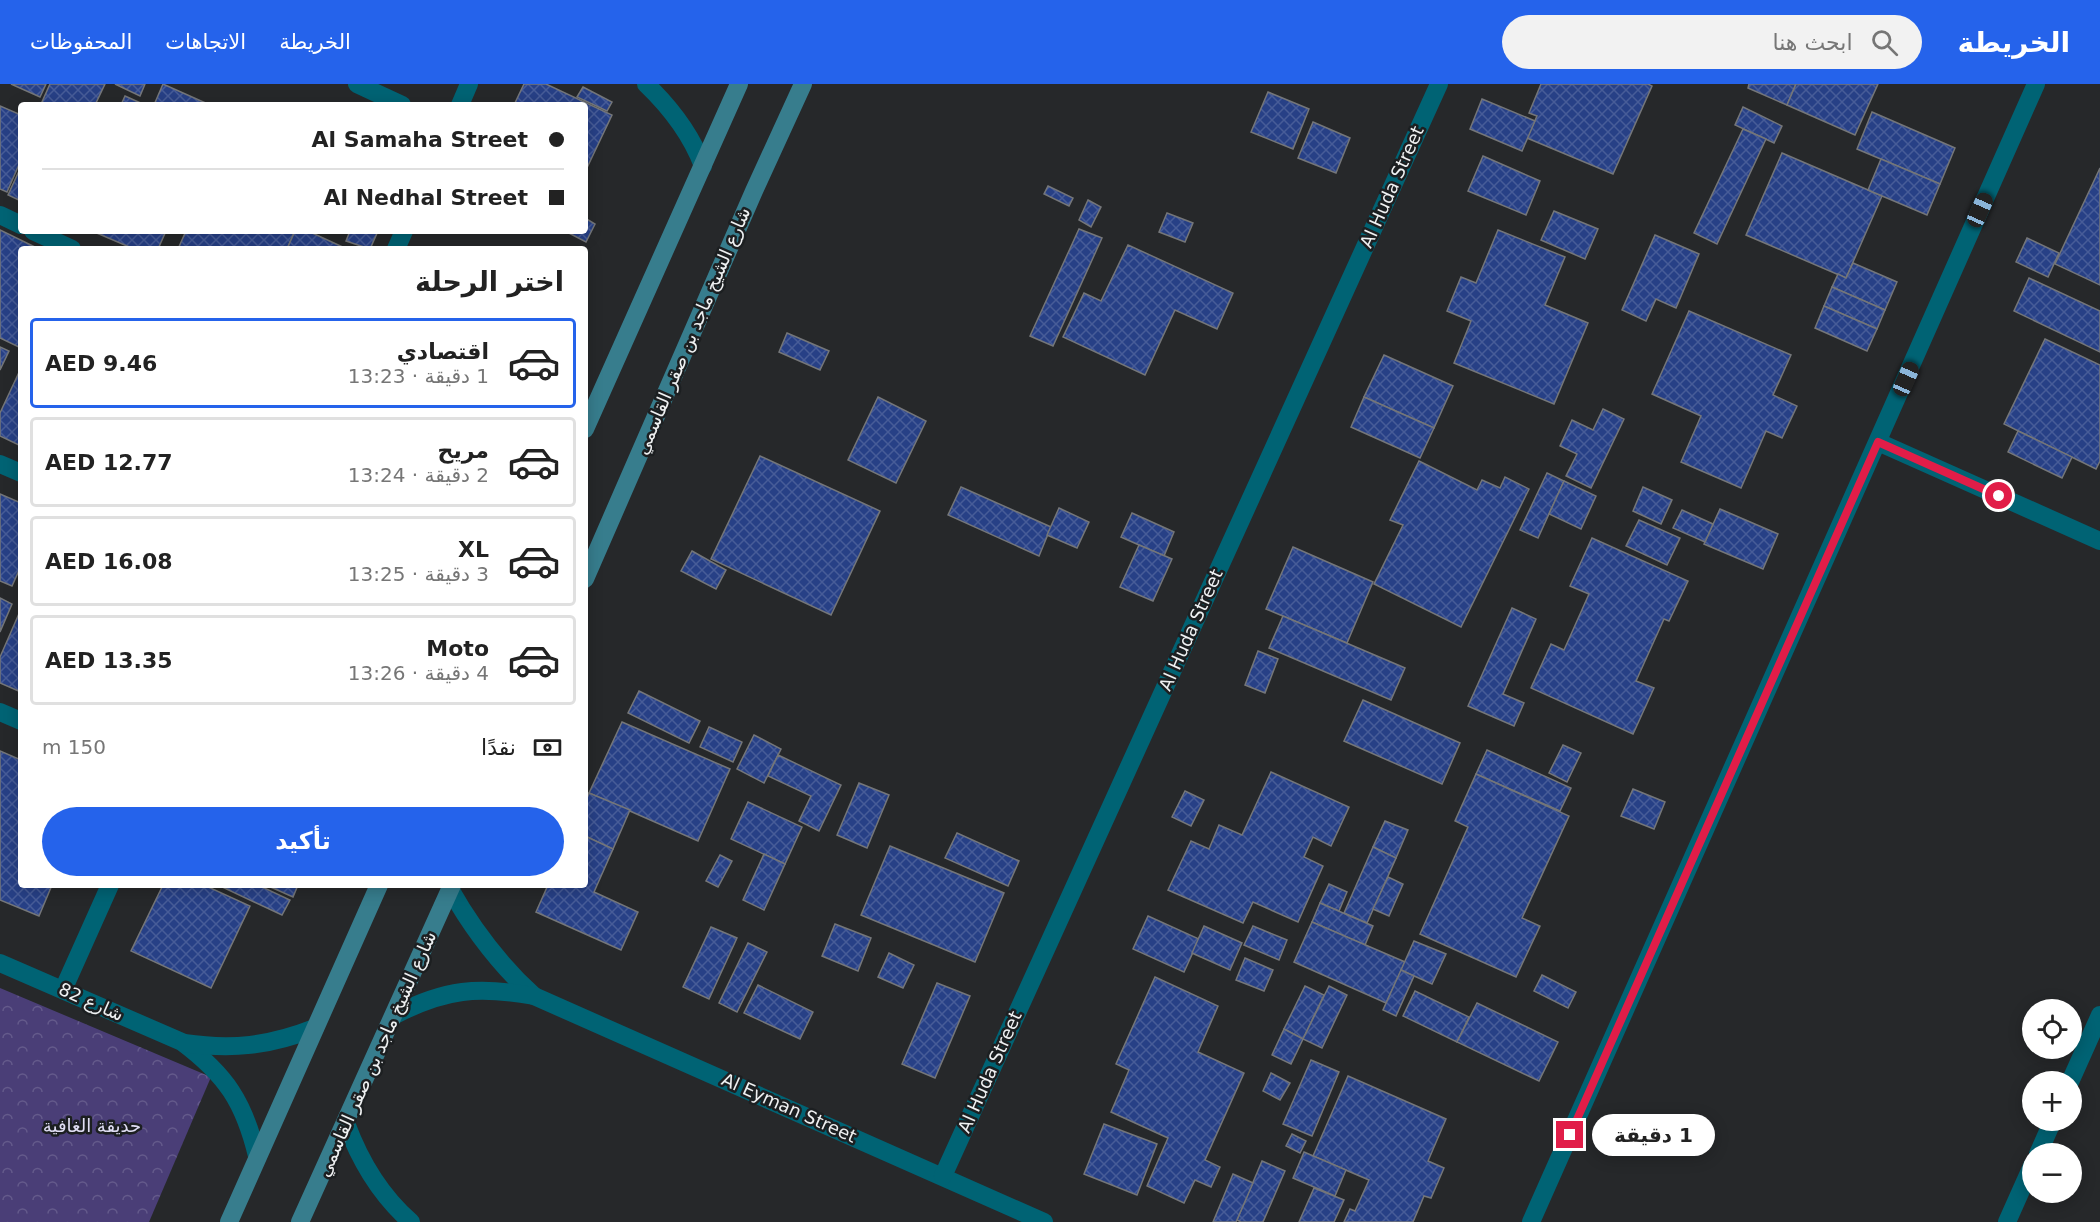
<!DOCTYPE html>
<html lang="ar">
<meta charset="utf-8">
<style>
:root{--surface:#fff;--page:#f2f2f2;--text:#222;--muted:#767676;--line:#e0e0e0;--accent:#2563eb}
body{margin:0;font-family:"DejaVu Sans",Cairo,sans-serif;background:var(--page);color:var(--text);direction:rtl;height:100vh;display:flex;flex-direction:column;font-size:22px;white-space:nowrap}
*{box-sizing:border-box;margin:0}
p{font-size:20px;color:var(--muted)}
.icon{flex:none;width:33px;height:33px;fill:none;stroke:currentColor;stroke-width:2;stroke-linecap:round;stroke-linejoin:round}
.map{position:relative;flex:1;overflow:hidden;direction:ltr}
.sheet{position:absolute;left:18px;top:162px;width:570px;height:642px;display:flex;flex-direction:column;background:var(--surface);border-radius:6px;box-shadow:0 3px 15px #0003;direction:rtl}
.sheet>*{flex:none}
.banner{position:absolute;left:18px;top:18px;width:570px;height:132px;border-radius:6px;box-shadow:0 3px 15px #0003;direction:rtl;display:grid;align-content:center;height:132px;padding:0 24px;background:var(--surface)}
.fabs{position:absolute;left:2022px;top:915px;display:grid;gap:12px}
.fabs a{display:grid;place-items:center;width:60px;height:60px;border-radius:50%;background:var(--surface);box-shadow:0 3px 15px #0003;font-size:30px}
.end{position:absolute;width:27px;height:27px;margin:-14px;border:8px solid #e11d48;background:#fff;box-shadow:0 0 0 3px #fff}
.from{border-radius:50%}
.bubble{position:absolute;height:42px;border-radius:21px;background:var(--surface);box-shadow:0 3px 15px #0003;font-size:20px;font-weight:700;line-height:42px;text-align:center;direction:rtl}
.car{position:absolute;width:18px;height:36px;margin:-18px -9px;border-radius:8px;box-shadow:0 0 4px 2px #0007;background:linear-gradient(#222 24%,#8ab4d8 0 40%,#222 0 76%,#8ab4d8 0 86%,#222 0)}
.banner b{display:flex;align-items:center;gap:21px;height:57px;font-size:22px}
.banner b+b{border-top:2px solid var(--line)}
.banner i{width:15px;height:15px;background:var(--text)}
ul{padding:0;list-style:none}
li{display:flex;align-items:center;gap:18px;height:90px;margin:0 12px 9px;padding:0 12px;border:3px solid var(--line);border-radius:6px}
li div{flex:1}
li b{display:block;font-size:22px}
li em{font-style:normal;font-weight:700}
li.selected{border-color:var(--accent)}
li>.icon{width:54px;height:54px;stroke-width:1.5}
h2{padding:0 24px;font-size:27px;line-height:72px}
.pay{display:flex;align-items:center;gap:15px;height:66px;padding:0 24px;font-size:22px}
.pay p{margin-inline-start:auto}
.primary-button{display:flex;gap:12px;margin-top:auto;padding:12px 24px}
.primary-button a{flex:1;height:69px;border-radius:36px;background:var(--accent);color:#fff;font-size:24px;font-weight:700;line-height:69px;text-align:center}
header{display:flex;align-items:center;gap:36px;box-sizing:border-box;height:84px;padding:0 30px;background:var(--accent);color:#fff}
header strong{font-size:28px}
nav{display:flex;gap:33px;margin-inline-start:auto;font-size:21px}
.search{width:420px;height:54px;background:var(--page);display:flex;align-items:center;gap:15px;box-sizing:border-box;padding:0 21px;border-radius:33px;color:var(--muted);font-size:22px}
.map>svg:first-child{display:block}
</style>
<header>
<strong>الخريطة</strong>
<div class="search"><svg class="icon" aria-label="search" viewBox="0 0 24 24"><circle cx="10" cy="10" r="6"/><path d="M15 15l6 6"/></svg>ابحث هنا</div>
<nav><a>الخريطة</a><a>الاتجاهات</a><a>المحفوظات</a></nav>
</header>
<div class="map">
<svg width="2100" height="1138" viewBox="0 0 2100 1138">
<defs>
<pattern id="park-crowns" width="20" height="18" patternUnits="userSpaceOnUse" patternTransform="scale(1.5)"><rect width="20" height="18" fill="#4a3e77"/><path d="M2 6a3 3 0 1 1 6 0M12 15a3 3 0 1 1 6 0" fill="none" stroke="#645a8b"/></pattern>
<pattern id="building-cross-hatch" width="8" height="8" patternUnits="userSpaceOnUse" patternTransform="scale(1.5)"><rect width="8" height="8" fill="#274086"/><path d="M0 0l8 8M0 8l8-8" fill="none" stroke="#475c98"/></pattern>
</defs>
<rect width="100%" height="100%" fill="#26282a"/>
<polygon fill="url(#park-crowns)" points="0,904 211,993 149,1138 0,1138"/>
<g fill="url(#building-cross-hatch)" stroke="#747679" stroke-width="1.5">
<polygon points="11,0 46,0 40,13"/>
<polygon points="50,0 105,0 95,21 48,21 42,18"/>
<polygon points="115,0 145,0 140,12"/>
<polygon points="163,0 210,21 154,21"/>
<polygon points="524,0 546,0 612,31 585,88 585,21 514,21"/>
<polygon points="1541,0 1648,0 1652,2 1613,90 1527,54 1537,32 1529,29"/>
<polygon points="1749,0 1796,0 1787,21 1748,4"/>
<polygon points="1796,0 1878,0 1855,51 1787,21"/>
<polygon points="583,3 612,18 607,27 577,13"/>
<polygon points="1268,8 1309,25 1293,65 1251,48"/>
<polygon points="125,12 145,21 121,21"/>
<polygon points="1482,15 1535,37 1522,67 1470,45"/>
<polygon points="0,22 21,31 21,76 7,108 0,105"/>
<polygon points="1743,23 1782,42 1774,59 1735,41"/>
<polygon points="1872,28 1955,64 1940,100 1857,65"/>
<polygon points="1313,38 1350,54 1336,89 1298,74"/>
<polygon points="1743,45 1766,55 1717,160 1694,149"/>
<polygon points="1782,69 1882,112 1846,194 1746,151"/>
<polygon points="1483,72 1540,97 1526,131 1468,107"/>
<polygon points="1881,75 1940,100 1927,131 1868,106"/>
<polygon points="2100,84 2100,201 2055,180"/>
<polygon points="19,87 21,88 21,117 8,111"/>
<polygon points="1048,102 1073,114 1069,122 1044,110"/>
<polygon points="1088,116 1101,123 1091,143 1079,136"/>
<polygon points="1554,127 1598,145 1585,175 1541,156"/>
<polygon points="1167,129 1193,139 1185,158 1159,148"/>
<polygon points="585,134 595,140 586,158 565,147 585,147"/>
<polygon points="1079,145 1102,154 1053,262 1030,252"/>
<polygon points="0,146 39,165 21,165 21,264 0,254"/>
<polygon points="1498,146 1565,173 1545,221 1588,239 1554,320 1454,279 1471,237 1447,227 1461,193 1476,199"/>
<polygon points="92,147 166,147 158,165 134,165"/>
<polygon points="186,147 295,147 287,165 178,165"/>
<polygon points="295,147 308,147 347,165 287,165"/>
<polygon points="350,147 378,147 370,165 346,157"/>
<polygon points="1655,151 1699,170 1676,224 1656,215 1646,237 1622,226"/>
<polygon points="2027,154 2059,169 2048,193 2016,178"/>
<polygon points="1128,161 1233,209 1217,245 1175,226 1145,291 1063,253 1084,209 1101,217"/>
<polygon points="1853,179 1897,198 1885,226 1832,203 1838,190 1846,194"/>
<polygon points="2029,194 2100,227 2100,268 2014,227"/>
<polygon points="1832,203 1885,226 1877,245 1824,222"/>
<polygon points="1824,222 1877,245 1867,267 1815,244"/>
<polygon points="1689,227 1791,271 1773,311 1797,322 1782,354 1766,347 1741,404 1681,378 1701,332 1652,310"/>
<polygon points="787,249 829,267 820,286 779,268"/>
<polygon points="2045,255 2100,281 2100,377 2096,385 2004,340"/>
<polygon points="0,263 9,267 0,286"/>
<polygon points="1384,271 1453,302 1434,344 1364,313"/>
<polygon points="21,284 21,362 0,352 0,329"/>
<polygon points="878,313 926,337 896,399 848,376"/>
<polygon points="1364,313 1434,344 1420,374 1351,343"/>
<polygon points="1603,325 1624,335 1591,404 1566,392 1577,370 1560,362 1572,336 1593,346"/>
<polygon points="2018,347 2072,373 2062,394 2008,368"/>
<polygon points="760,372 880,427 831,531 711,475"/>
<polygon points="1419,377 1477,406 1482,396 1500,404 1505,393 1529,405 1461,543 1374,500 1403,441 1390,436"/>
<polygon points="1547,389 1564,397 1538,454 1520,446"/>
<polygon points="1564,397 1596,412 1581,445 1549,430"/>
<polygon points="961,403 1051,443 1039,472 948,431"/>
<polygon points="1643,403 1672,416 1661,440 1633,427"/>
<polygon points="0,410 21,419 21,482 12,502 0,497"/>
<polygon points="1059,424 1089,438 1077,464 1047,451"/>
<polygon points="1720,425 1778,450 1763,485 1704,460"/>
<polygon points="1682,426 1713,440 1705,458 1673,444"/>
<polygon points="1132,429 1174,448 1164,472 1121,453"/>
<polygon points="1639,436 1680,454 1667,481 1626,462"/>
<polygon points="1592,454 1688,497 1669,537 1664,535 1636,597 1654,604 1633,650 1531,604 1551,560 1564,566 1589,510 1570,502"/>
<polygon points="1139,461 1172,475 1153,517 1120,503"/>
<polygon points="1293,463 1373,498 1347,559 1266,525"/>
<polygon points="692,467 726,486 716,505 681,487"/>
<polygon points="0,514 12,520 0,548"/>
<polygon points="1512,524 1536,535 1503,610 1524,619 1514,642 1468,622"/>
<polygon points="21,525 21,608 0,599 0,573"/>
<polygon points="1283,532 1405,584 1391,616 1269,564"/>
<polygon points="1258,567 1278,575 1265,609 1245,601"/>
<polygon points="639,607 700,637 689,659 628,629"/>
<polygon points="1363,616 1460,659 1442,700 1344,657"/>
<polygon points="622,638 730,685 698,757 589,709"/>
<polygon points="709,643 742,658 733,678 700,663"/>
<polygon points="754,651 781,665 764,699 737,685"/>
<polygon points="1563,661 1581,669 1567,698 1549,689"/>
<polygon points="1487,666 1571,704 1560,727 1476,690"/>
<polygon points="0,667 21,676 21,801 52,801 39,832 0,816"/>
<polygon points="778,671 841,701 819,747 799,737 811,712 768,692"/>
<polygon points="1271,688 1349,723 1331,762 1313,753 1304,773 1323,782 1298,838 1253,818 1243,839 1168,806 1191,757 1209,765 1219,741 1242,751"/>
<polygon points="1476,690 1569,732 1522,834 1540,842 1516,893 1420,850 1468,743 1455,737"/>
<polygon points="859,699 889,711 867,764 837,751"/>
<polygon points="1633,705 1665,718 1654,745 1621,732"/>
<polygon points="1185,707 1204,716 1191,742 1172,733"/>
<polygon points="589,709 630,726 613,765 585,752 585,719"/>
<polygon points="748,718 802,743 785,780 731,755"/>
<polygon points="1385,737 1408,746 1396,774 1373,763"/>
<polygon points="957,749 1019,777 1008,802 945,774"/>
<polygon points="585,752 613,765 594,808 638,828 621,866 536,828 548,801 585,801"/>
<polygon points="890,762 1004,809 975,878 861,831"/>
<polygon points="1373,763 1396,774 1367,839 1344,829"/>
<polygon points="764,770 785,780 764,826 743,816"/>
<polygon points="720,771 732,777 718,803 706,797"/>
<polygon points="1388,793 1403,800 1389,832 1373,825"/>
<polygon points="1329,800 1347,808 1339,827 1320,819"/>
<polygon points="163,801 204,801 250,822 211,904 131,867"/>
<polygon points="223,801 258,801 290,816 282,831 222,803"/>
<polygon points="266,801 298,801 293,813"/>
<polygon points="1320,819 1373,842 1365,861 1312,838"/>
<polygon points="1148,832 1199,855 1184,888 1133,865"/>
<polygon points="1312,838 1405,878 1386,919 1294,878"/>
<polygon points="835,840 871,854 858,887 822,872"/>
<polygon points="1204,842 1242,859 1230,886 1192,869"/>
<polygon points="1253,842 1287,856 1279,876 1244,861"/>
<polygon points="711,843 737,854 709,915 683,903"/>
<polygon points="1414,857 1446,870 1432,900 1401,886"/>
<polygon points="748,859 767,868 737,928 719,919"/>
<polygon points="889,869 914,881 903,904 878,893"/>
<polygon points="1245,874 1273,886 1264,907 1236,896"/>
<polygon points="1401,886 1414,892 1396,932 1383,926"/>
<polygon points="1542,891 1576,908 1568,924 1534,907"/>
<polygon points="1155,893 1218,922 1198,968 1244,989 1205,1076 1220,1083 1211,1103 1195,1096 1184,1119 1147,1102 1168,1054 1111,1028 1129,986 1116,980"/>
<polygon points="937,899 970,912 935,994 902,980"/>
<polygon points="758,901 813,928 800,955 744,929"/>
<polygon points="1305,902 1324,911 1303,955 1284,945"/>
<polygon points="1329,902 1347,911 1322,964 1303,955"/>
<polygon points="1415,907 1469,933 1457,958 1403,932"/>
<polygon points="1477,919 1558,958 1539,997 1457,958"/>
<polygon points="1284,945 1303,955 1291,980 1272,971"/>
<polygon points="1311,976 1339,988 1312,1052 1283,1040"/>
<polygon points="1271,989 1290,999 1280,1016 1263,1007"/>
<polygon points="1348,992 1446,1035 1428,1077 1444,1084 1431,1114 1424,1112 1413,1138 1344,1138 1350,1125 1355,1127 1369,1096 1313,1072"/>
<polygon points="1104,1040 1157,1060 1137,1111 1084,1090"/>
<polygon points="1292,1050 1306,1057 1300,1069 1286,1062"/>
<polygon points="1304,1068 1346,1086 1335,1112 1293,1094"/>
<polygon points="1262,1077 1285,1087 1263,1138 1241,1138 1237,1136"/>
<polygon points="1233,1090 1253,1099 1236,1138 1213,1138"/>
<polygon points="1314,1104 1344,1116 1334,1138 1299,1138"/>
</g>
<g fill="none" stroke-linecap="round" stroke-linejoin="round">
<g stroke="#006374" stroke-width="18">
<polyline points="357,0 402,21"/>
<path d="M646,0c25,24 45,50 57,82"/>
<polyline points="460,21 469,0"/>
<polyline points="0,131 21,141"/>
<polyline points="33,147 72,165"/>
<polyline points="396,165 404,147"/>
<polyline points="1878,358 2100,457"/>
<polyline points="0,380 21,389"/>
<polyline points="0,628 21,637"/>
<path d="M450,805c23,41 49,75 84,107"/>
<path d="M0,879l182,79c44,33 62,60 75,114"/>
<polyline points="63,906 110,801"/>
<path d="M395,931c50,-26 83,-29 139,-19l510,226"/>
<path d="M184,959c48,7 85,3 131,-15"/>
<polyline points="2070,998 2100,931"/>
<path d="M346,1039c14,38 34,72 65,99"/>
<polyline points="2038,1070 2053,1036"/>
<polyline points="943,1092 1439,0"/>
<polyline points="1531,1138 2036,0"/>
<polyline points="2007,1138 2032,1082"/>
</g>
<g stroke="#377d8d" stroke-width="18">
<polyline points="585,345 739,0"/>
<polyline points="585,495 754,107 803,0"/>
<polyline points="229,1138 379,801"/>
<polyline points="300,1138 452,801"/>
</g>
</g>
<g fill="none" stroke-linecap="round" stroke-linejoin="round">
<polyline stroke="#e11d48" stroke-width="8" points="1570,1051 1878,358 1999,412"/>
</g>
<g text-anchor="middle" stroke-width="5" stroke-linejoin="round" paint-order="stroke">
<g font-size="18" fill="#eff1f2" stroke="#1c1f21">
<text transform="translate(1392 103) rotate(-66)" y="6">Al Huda Street</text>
<text transform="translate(693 247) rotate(-67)" y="6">شارع الشيخ ماجد بن صقر القاسمي</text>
<text transform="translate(1191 546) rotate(-66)" y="6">Al Huda Street</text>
<text transform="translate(91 918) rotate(24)" y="6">شارع 82</text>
<text transform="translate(377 970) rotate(-66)" y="6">شارع الشيخ ماجد بن صقر القاسمي</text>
<text transform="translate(990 988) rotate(-66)" y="6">Al Huda Street</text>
<text transform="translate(789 1024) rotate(24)" y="6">Al Eyman Street</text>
</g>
<g font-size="18" fill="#e0def4" stroke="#1c1f21">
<text x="92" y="1048">حديقة الغافية</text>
</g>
</g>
</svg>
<div class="fabs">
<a><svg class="icon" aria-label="locate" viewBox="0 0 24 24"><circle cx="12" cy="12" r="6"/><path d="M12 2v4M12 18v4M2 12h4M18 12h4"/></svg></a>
<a>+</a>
<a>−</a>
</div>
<i class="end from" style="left:1999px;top:412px"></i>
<i class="end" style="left:1570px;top:1051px"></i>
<div class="bubble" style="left:1592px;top:1030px;width:123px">1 دقيقة</div>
<i class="car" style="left:1980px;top:126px;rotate:24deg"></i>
<i class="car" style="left:1906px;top:295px;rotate:24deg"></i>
<div class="banner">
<b><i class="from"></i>Al Samaha Street</b>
<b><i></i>Al Nedhal Street</b>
</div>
<section class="sheet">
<h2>اختر الرحلة</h2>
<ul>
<li class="selected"><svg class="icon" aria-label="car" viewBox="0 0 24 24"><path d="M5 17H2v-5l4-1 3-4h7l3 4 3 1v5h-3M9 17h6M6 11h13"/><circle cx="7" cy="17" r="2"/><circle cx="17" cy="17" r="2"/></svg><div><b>اقتصادي</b><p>1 دقيقة · 13:23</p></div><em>AED 9.46</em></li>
<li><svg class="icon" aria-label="car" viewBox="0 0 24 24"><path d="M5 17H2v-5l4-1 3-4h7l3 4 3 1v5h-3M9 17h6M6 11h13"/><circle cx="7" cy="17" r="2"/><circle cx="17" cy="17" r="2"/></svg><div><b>مريح</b><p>2 دقيقة · 13:24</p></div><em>AED 12.77</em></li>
<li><svg class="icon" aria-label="car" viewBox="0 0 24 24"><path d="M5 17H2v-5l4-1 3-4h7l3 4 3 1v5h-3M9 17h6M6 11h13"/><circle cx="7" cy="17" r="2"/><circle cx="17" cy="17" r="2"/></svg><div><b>XL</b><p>3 دقيقة · 13:25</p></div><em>AED 16.08</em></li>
<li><svg class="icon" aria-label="car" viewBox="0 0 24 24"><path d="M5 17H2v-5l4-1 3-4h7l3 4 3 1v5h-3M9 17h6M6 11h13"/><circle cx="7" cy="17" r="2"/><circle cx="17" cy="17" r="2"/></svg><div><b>Moto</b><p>4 دقيقة · 13:26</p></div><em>AED 13.35</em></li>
</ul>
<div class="pay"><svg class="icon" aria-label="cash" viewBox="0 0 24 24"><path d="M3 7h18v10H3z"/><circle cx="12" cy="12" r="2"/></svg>نقدًا<p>150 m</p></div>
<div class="primary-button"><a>تأكيد</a></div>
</section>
</div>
